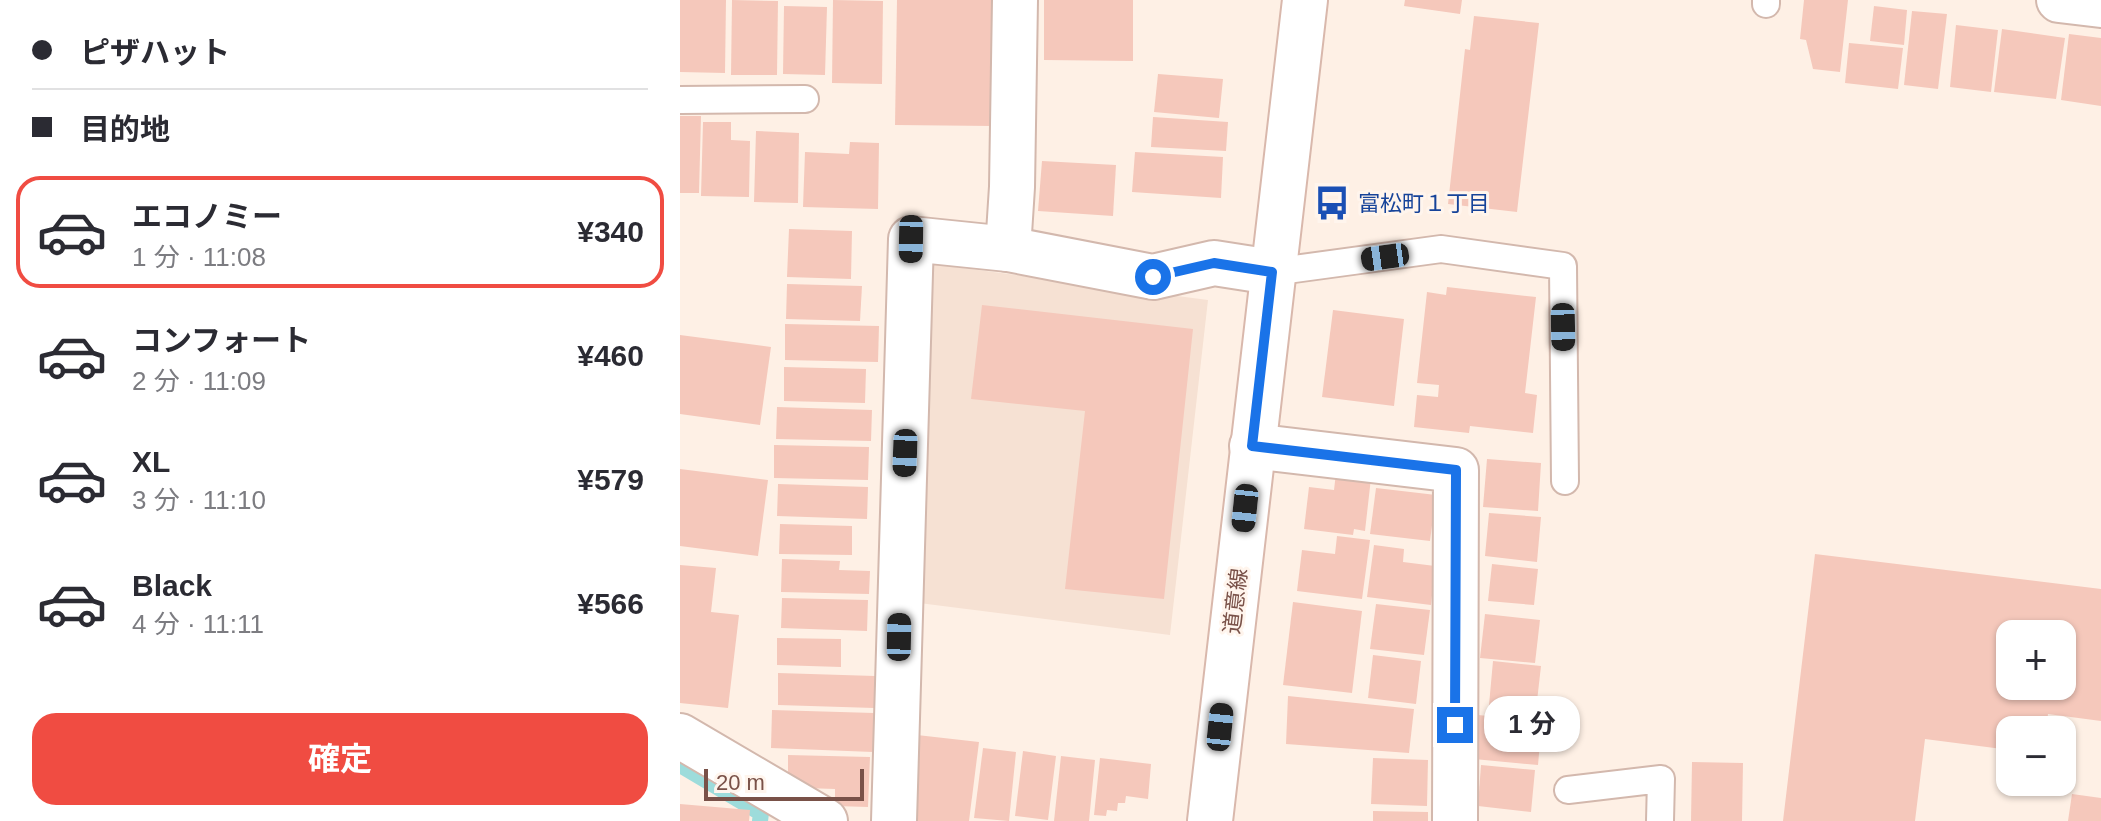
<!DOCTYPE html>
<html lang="ja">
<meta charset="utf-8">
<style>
:root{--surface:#fff;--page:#f7f7f7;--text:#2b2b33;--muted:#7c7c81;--line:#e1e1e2;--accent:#f04c42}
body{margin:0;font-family:Arial,"Noto Sans JP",sans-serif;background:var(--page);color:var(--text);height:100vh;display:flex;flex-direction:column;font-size:30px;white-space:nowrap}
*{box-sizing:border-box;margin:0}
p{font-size:26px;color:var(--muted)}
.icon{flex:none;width:44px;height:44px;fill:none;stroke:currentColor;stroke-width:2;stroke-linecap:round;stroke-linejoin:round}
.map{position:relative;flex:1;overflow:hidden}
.sheet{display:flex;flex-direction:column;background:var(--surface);width:680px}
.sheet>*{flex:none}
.hud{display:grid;align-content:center;height:176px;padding:0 32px;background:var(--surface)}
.controls{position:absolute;left:1316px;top:620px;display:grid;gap:16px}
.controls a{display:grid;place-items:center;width:80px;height:80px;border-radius:16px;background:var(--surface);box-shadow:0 2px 6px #0004;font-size:40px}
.scale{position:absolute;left:24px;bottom:20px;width:160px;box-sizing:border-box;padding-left:8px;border:4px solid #795148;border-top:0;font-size:22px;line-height:28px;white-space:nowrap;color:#795148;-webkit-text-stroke:6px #fff5ed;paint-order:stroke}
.end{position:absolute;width:36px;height:36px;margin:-18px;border:10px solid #1a73e8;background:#fff;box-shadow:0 0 0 4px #fff}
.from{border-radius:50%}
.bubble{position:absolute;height:56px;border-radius:24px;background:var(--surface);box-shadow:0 2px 6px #0004;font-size:26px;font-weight:700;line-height:56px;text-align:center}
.car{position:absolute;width:24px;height:48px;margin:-24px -12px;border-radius:10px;box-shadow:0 0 6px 2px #0007;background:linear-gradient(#222 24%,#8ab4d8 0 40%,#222 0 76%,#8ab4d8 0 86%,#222 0)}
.hud b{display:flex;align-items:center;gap:28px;height:76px;font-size:30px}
.hud b+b{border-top:2px solid var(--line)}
.hud i{width:20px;height:20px;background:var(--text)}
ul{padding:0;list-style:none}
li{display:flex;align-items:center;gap:24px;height:112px;margin:0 16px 12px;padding:0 16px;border:4px solid transparent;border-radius:24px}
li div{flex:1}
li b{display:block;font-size:30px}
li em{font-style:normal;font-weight:700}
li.selected{border-color:var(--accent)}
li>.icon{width:72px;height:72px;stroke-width:1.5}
.action{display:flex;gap:16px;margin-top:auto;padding:16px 32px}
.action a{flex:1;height:92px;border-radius:24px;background:var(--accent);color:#fff;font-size:32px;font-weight:700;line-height:92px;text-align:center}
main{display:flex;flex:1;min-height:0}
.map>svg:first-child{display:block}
</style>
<main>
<section class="sheet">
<div class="hud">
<b><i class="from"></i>ピザハット</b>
<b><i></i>目的地</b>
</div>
<ul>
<li class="selected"><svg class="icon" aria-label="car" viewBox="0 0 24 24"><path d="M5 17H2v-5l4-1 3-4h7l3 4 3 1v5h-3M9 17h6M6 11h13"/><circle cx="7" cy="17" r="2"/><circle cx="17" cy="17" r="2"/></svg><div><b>エコノミー</b><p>1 分 · 11:08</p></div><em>¥340</em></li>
<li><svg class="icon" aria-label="car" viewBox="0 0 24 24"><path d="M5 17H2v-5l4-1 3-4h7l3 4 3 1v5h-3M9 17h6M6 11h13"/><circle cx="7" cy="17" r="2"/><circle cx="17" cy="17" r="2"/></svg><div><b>コンフォート</b><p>2 分 · 11:09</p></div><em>¥460</em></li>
<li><svg class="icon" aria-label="car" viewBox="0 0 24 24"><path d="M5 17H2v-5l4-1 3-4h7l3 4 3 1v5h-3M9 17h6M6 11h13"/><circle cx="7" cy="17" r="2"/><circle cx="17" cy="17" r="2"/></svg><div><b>XL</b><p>3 分 · 11:10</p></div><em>¥579</em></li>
<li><svg class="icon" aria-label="car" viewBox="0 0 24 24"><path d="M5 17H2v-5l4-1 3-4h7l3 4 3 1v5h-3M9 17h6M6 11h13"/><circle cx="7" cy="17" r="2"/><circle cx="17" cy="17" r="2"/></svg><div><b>Black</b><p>4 分 · 11:11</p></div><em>¥566</em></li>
</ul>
<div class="action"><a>確定</a></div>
</section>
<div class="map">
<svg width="1421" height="821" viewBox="0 0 1421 821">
<rect width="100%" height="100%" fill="#fef0e5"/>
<polygon fill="#f6e1d3" points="252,264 528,300 490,635 239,603"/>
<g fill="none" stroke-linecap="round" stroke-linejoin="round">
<polyline stroke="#9ddcdb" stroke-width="16" points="0,765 81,813 80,821"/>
</g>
<g fill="#f5c8bb" fill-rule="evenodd">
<polygon points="0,0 46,0 45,73 0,72"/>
<polygon points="52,0 98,1 97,75 51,75"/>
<polygon points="153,0 203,1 202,84 152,83"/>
<polygon points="217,0 315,0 313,126 215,125"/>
<polygon points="364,0 453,0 453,61 364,60"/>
<polygon points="725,0 782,0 780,14 724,6"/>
<polygon points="1124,0 1168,0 1160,72 1133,69 1126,40 1120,39"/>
<polygon points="104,6 147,7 145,75 103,74"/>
<polygon points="1194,6 1227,10 1224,45 1190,41"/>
<polygon points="1232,11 1267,14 1258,89 1224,85"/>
<polygon points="794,16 859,23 837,212 768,204 785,49 790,50"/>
<polygon points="1276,25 1318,30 1311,92 1270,87"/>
<polygon points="1322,29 1385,38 1376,99 1314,92"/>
<polygon points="1389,34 1421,38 1421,106 1381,100"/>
<polygon points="1169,43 1223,48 1218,89 1165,83"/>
<polygon points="478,74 543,79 539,118 474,112"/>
<polygon points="0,116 21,116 19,193 0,193"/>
<polygon points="473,117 548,122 546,151 471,147"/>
<polygon points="23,122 51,122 51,140 70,141 69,197 21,196"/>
<polygon points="76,131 119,133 118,203 74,202"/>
<polygon points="170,142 199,143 198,209 123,207 125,152 169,154"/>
<polygon points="455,152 543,157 541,198 452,192"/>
<polygon points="362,161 436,165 433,216 358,211"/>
<polygon points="109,229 172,231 171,279 107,277"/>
<polygon points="107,284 182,286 180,321 106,319"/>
<polygon points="767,287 856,297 845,393 857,395 853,433 790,426 789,433 734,427 737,395 758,397 759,385 737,383 747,292 766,295"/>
<polygon points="302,305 513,329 484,599 385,589 405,411 291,399"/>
<polygon points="653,310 724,319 714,406 642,397"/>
<polygon points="105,324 199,326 198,362 105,360"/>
<polygon points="0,335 91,347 80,425 0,414"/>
<polygon points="104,367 186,369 185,403 104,401"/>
<polygon points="97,407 192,410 191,441 96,439"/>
<polygon points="94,445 189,447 188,480 94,478"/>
<polygon points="807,459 861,463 858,511 803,507"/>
<polygon points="0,469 88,480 78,556 0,546"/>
<polygon points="656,473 691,478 685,531 674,529 673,535 624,529 629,487 654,490"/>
<polygon points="98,484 188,487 187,519 97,516"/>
<polygon points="696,488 756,495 750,541 690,534"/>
<polygon points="809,513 861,517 857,562 805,556"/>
<polygon points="100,524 172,526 172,555 99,554"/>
<polygon points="657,536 690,540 682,599 617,591 622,550 655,554"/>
<polygon points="694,545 724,549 723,562 755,566 751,605 687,597"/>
<path d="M1135,554l286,35v132l-53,-7 -2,16h-36v20l-85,-11 -10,82h-132zM1330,634h52v52h-52z"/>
<polygon points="102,559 160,561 159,570 190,571 189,594 101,592"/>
<polygon points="812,564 858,569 854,605 808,601"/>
<polygon points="0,565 36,568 31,612 59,615 48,708 0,703"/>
<polygon points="102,598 188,600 187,631 101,628"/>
<polygon points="613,602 682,611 672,693 603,685"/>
<polygon points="696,604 750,610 744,655 690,649"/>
<polygon points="805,614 860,620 855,663 800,658"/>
<polygon points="97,638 161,639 161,667 97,665"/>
<polygon points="693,655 741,661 736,704 688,698"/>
<polygon points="813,661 861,666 856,710 809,705"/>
<polygon points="98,673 195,676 194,708 98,705"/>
<polygon points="608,696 734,709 729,753 606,744"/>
<polygon points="92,710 194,713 193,752 91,748"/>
<polygon points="798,715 862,721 858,765 794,759"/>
<polygon points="237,735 299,742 289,821 230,821"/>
<polygon points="303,748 336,752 329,821 294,818"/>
<polygon points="343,751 376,756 368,820 335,816"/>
<polygon points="108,755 190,757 188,807 155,806 155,789 125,788 125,782 108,782"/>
<polygon points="381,756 415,760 409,821 374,821"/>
<polygon points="420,758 471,764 468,799 446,796 445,803 438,803 437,811 427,810 426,816 414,815"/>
<polygon points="693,758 748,760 747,806 691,804"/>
<polygon points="1012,762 1063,763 1062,821 1011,821"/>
<polygon points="801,765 855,770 851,812 798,806"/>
<polygon points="1392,794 1421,798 1421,821 1388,821"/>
<polygon points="0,804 70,810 69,821 0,821"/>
<polygon points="693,811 748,812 748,821 693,821"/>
</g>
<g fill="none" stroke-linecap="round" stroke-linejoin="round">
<g stroke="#d3b8ad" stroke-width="30">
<g id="lane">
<polyline points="1086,4 1086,0"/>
<polyline points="0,100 125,99"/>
<polyline points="592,272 761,249 883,266 885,481"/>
<polyline points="888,790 981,779 980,821"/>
</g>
</g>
<g stroke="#d3b8ad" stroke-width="48">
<g id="street">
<polyline points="1379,0 1421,5"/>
<polyline points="328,249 332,187 335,0"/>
<polyline points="572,446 776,470 775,821"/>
<polyline points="0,736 145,821"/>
<polyline points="214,821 231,239 328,249 473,277 534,263 592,272"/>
</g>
</g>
<g stroke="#d9b8ac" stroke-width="48">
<polyline id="secondary" points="530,821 625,0"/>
</g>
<use href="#lane" stroke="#fff" stroke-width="26"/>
<use href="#street" stroke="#fff" stroke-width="44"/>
<use href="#secondary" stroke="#fff" stroke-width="44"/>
</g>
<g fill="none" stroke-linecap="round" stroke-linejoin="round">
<polyline stroke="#1a73e8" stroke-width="10" points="473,277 534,263 592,272 572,446 776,470 775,725"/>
</g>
<defs>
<g id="bus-bare" transform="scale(2.76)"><path d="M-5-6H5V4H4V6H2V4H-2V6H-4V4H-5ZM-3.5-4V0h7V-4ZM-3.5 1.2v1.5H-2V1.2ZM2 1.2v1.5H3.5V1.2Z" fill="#1a4fb4" stroke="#fff5ed" stroke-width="2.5" paint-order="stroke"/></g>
</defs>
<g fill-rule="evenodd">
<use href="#bus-bare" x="652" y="203"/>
</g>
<g text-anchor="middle" stroke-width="6" stroke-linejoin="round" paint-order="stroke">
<g font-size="22" fill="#164399" stroke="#fff5ed" text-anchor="start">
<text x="678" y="211">富松町１丁目</text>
</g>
<g font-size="22" fill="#795148" stroke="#fff5ed">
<text transform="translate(555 601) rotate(-83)" y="8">道意線</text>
</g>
</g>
</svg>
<div class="controls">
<a>+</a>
<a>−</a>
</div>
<div class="scale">20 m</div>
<i class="end from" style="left:473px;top:277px"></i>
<i class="end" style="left:775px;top:725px"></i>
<div class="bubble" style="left:804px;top:696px;width:96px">1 分</div>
<i class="car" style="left:231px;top:239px;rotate:181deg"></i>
<i class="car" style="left:705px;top:257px;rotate:262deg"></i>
<i class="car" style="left:883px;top:327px;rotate:179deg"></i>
<i class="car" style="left:225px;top:453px;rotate:182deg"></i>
<i class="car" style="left:565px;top:508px;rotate:186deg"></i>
<i class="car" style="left:219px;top:637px;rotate:1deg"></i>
<i class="car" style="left:540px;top:727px;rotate:6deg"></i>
</div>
</main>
